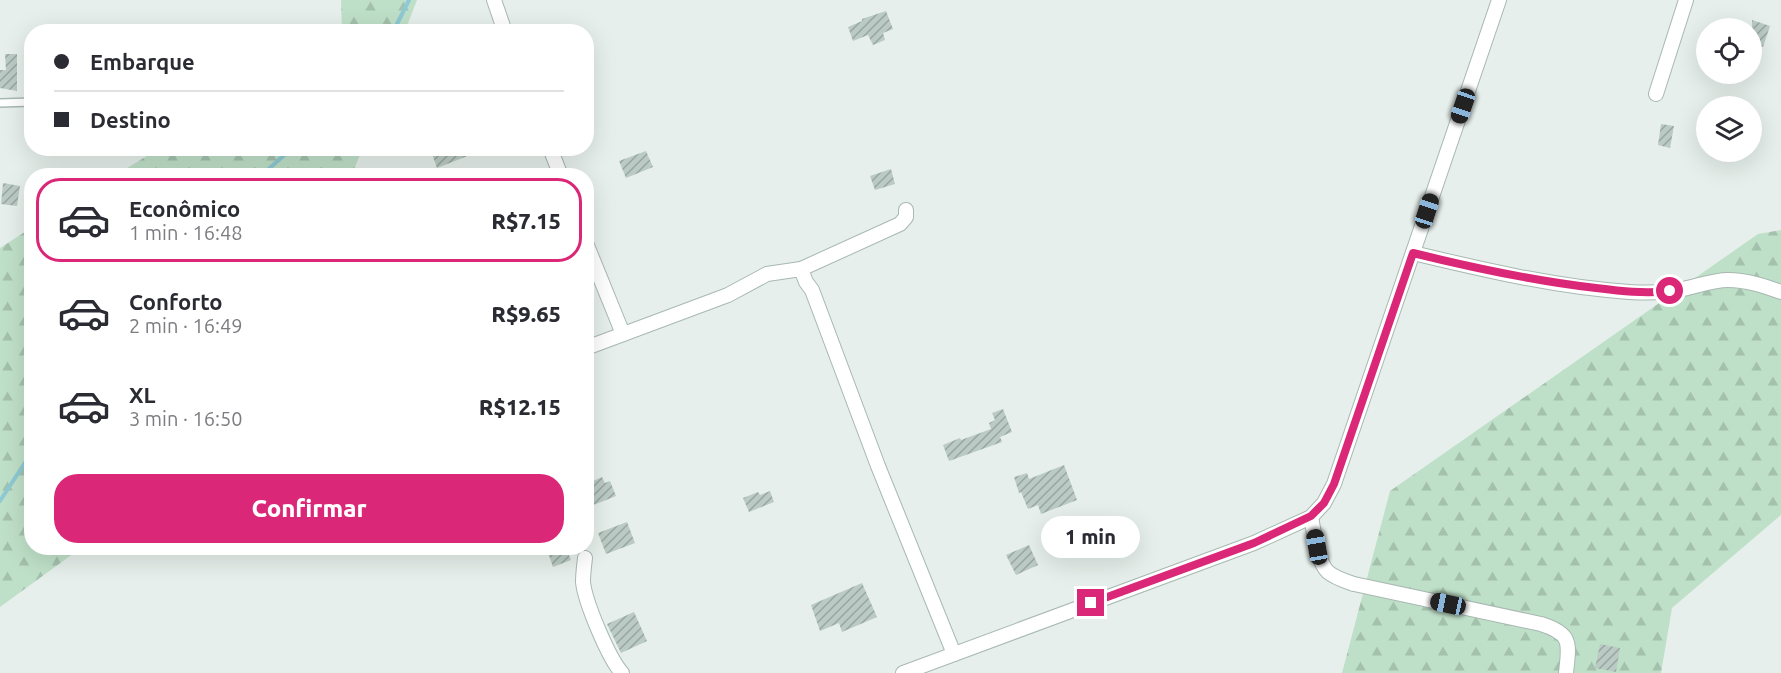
<!DOCTYPE html>
<html lang="pt">
<meta charset="utf-8">
<style>
:root{--surface:#fff;--page:#f2f2f3;--text:#2b2b33;--muted:#7c7c81;--line:#e1e1e2;--accent:#db2777}
body{margin:0;font-family:Ubuntu,sans-serif;background:var(--page);color:var(--text);height:100vh;display:flex;flex-direction:column;font-size:22px;white-space:nowrap}
*{box-sizing:border-box;margin:0}
p{font-size:20px;color:var(--muted)}
.icon{flex:none;width:33px;height:33px;fill:none;stroke:currentColor;stroke-width:2;stroke-linecap:round;stroke-linejoin:round}
.map{position:relative;flex:1;overflow:hidden}
.panel{position:absolute;left:24px;top:168px;width:570px;height:387px;display:flex;flex-direction:column;background:var(--surface);border-radius:24px;box-shadow:0 6px 24px #0002}
.panel>*{flex:none}
.hud{position:absolute;left:24px;top:24px;width:570px;height:132px;border-radius:24px;box-shadow:0 6px 24px #0002;display:grid;align-content:center;height:132px;padding:0 30px;background:var(--surface)}
.controls{position:absolute;left:1696px;top:18px;display:grid;gap:12px}
.controls a{display:grid;place-items:center;width:66px;height:66px;border-radius:50%;background:var(--surface);box-shadow:0 6px 24px #0002;font-size:30px}
.end{position:absolute;width:27px;height:27px;margin:-14px;border:8px solid #db2777;background:#fff;box-shadow:0 0 0 3px #fff}
.from{border-radius:50%}
.bubble{position:absolute;height:42px;border-radius:21px;background:var(--surface);box-shadow:0 6px 24px #0002;font-size:20px;font-weight:800;line-height:42px;text-align:center}
.car{position:absolute;width:18px;height:36px;margin:-18px -9px;border-radius:8px;box-shadow:0 0 4px 2px #0007;background:linear-gradient(#222 24%,#8ab4d8 0 40%,#222 0 76%,#8ab4d8 0 86%,#222 0)}
.hud b{display:flex;align-items:center;gap:21px;height:57px;font-size:22px}
.hud b+b{border-top:2px solid var(--line)}
.hud i{width:15px;height:15px;background:var(--text)}
ul{padding:10px 0 0;list-style:none}
li{display:flex;align-items:center;gap:18px;height:84px;margin:0 12px 9px;padding:0 18px;border:3px solid transparent;border-radius:24px}
li div{flex:1}
li b{display:block;font-size:22px}
li em{font-style:normal;font-weight:800}
li.on{border-color:var(--accent)}
li>.icon{width:54px;height:54px;stroke-width:1.5}
.button{display:flex;gap:12px;margin-top:auto;padding:12px 30px}
.button a{flex:1;height:69px;border-radius:24px;background:var(--accent);color:#fff;font-size:24px;font-weight:800;line-height:69px;text-align:center}
.map>svg:first-child{display:block}
</style>
<div class="map">
<svg width="1781" height="673" viewBox="0 0 1781 673">
<defs>
<pattern id="forest-firs" width="22" height="20" patternUnits="userSpaceOnUse" patternTransform="scale(1.5)"><rect width="22" height="20" fill="#bfe0c8"/><path d="M5 1l3.5 6h-7zM16 11l3.5 6h-7z" fill="#a4c1ad"/></pattern>
<pattern id="building-hatch" width="6" height="6" patternUnits="userSpaceOnUse" patternTransform="scale(1.5)"><rect width="6" height="6" fill="#bbcac4"/><path d="M-1 1l2-2M0 6l6-6M5 7l2-2" fill="none" stroke="#98a6a0"/></pattern>
</defs>
<rect width="100%" height="100%" fill="#e6efeb"/>
<g fill="url(#forest-firs)">
<polygon points="341,0 417,0 405,31 342,32"/>
<polygon points="158,149 158,148 362,149 352,175 116,175"/>
<polygon points="31,228 32,548 81,548 0,607 0,248"/>
<polygon points="1781,230 1781,515 1672,608 1661,673 1342,673 1390,491 1758,234"/>
</g>
<g fill="none" stroke-linecap="round" stroke-linejoin="round">
<g stroke="#8ec9d4" stroke-width="4">
<polyline points="393,32 409,0"/>
<polyline points="261,176 292,148"/>
<polyline points="0,501 32,452"/>
</g>
</g>
<g fill="url(#building-hatch)">
<polygon points="886,11 893,29 883,33 885,40 873,45 868,35 853,41 848,27 862,21 862,19"/>
<polygon points="1752,20 1770,26 1763,47 1752,43"/>
<polygon points="5,54 17,54 17,91 0,88 0,70 6,70"/>
<polygon points="1661,124 1674,126 1670,148 1658,145"/>
<polygon points="430,148 485,148 485,149 437,168"/>
<polygon points="646,151 653,167 626,178 619,161"/>
<polygon points="891,169 895,184 875,190 870,176"/>
<polygon points="3,183 20,186 17,206 1,204"/>
<polygon points="1003,409 1012,432 1000,437 1002,442 949,461 943,445 960,438 961,440 991,429 989,423 995,420 992,413"/>
<polygon points="1064,465 1077,500 1041,514 1038,505 1028,509 1021,492 1019,493 1014,477 1027,473 1029,479"/>
<polygon points="602,477 605,483 610,481 616,496 586,508 586,484"/>
<polygon points="770,491 774,502 749,512 743,498 758,492 760,495"/>
<polygon points="627,522 635,543 606,554 598,533"/>
<polygon points="1029,545 1038,565 1016,575 1006,555"/>
<polygon points="552,548 566,548 571,560 553,567 547,550"/>
<polygon points="862,583 877,617 842,632 839,623 820,631 811,605"/>
<polygon points="634,612 647,641 621,653 607,624"/>
<polygon points="1600,644 1620,648 1616,672 1595,668"/>
</g>
<g fill="none" stroke-linecap="round" stroke-linejoin="round">
<g stroke="#a8b8b2" stroke-width="10">
<polyline id="service" points="0,103 32,102"/>
</g>
<g stroke="#a8b8b2" stroke-width="16">
<g id="minor">
<polyline points="494,0 505,32"/>
<polyline points="1656,94 1686,0"/>
<polyline points="550,148 561,176"/>
<polyline points="586,243 623,334"/>
<path d="M1413,253c71,17 143,34 216,39 18,1 37,1 54,-3 15,-3 30,-9 45,-9 19,0 36,6 53,12"/>
<polyline points="801,269 900,224 906,217 906,210"/>
<polyline points="586,348 728,295 767,274 801,269 806,282 812,290 878,466 954,654"/>
<path d="M1311,517c3,14 6,45 17,55 7,6 17,9 26,12l187,40c32,10 28,20 25,49"/>
<path d="M585,558c-1,8 -2,16 -2,24 2,20 26,77 39,91"/>
<polyline points="903,673 1254,543 1311,517 1324,503 1334,484 1499,0"/>
</g>
</g>
<use href="#service" stroke="#fff" stroke-width="7"/>
<use href="#minor" stroke="#fff" stroke-width="14"/>
</g>
<g fill="none" stroke-linecap="round" stroke-linejoin="round">
<path stroke="#db2777" stroke-width="8" d="M1091,603l163,-60 57,-27 13,-13 10,-19 79,-231c61,15 121,28 183,35 24,3 49,6 74,3"/>
</g>
</svg>
<div class="controls">
<a><svg class="icon" aria-label="locate" viewBox="0 0 24 24"><circle cx="12" cy="12" r="6"/><path d="M12 2v4M12 18v4M2 12h4M18 12h4"/></svg></a>
<a><svg class="icon" aria-label="layers" viewBox="0 0 24 24"><path d="M12 4l9 5-9 5-9-5zM3 14l9 5 9-5"/></svg></a>
</div>
<i class="end from" style="left:1670px;top:291px"></i>
<i class="end" style="left:1091px;top:603px"></i>
<div class="bubble" style="left:1041px;top:516px;width:99px">1 min</div>
<i class="car" style="left:1463px;top:106px;rotate:199deg"></i>
<i class="car" style="left:1427px;top:211px;rotate:18deg"></i>
<i class="car" style="left:1317px;top:547px;rotate:350deg"></i>
<i class="car" style="left:1448px;top:604px;rotate:282deg"></i>
<div class="hud">
<b><i class="from"></i>Embarque</b>
<b><i></i>Destino</b>
</div>
<section class="panel">
<ul>
<li class="on"><svg class="icon" aria-label="car" viewBox="0 0 24 24"><path d="M5 17H2v-5l4-1 3-4h7l3 4 3 1v5h-3M9 17h6M6 11h13"/><circle cx="7" cy="17" r="2"/><circle cx="17" cy="17" r="2"/></svg><div><b>Econômico</b><p>1 min · 16:48</p></div><em>R$7.15</em></li>
<li><svg class="icon" aria-label="car" viewBox="0 0 24 24"><path d="M5 17H2v-5l4-1 3-4h7l3 4 3 1v5h-3M9 17h6M6 11h13"/><circle cx="7" cy="17" r="2"/><circle cx="17" cy="17" r="2"/></svg><div><b>Conforto</b><p>2 min · 16:49</p></div><em>R$9.65</em></li>
<li><svg class="icon" aria-label="car" viewBox="0 0 24 24"><path d="M5 17H2v-5l4-1 3-4h7l3 4 3 1v5h-3M9 17h6M6 11h13"/><circle cx="7" cy="17" r="2"/><circle cx="17" cy="17" r="2"/></svg><div><b>XL</b><p>3 min · 16:50</p></div><em>R$12.15</em></li>
</ul>
<div class="button"><a>Confirmar</a></div>
</section>
</div>
